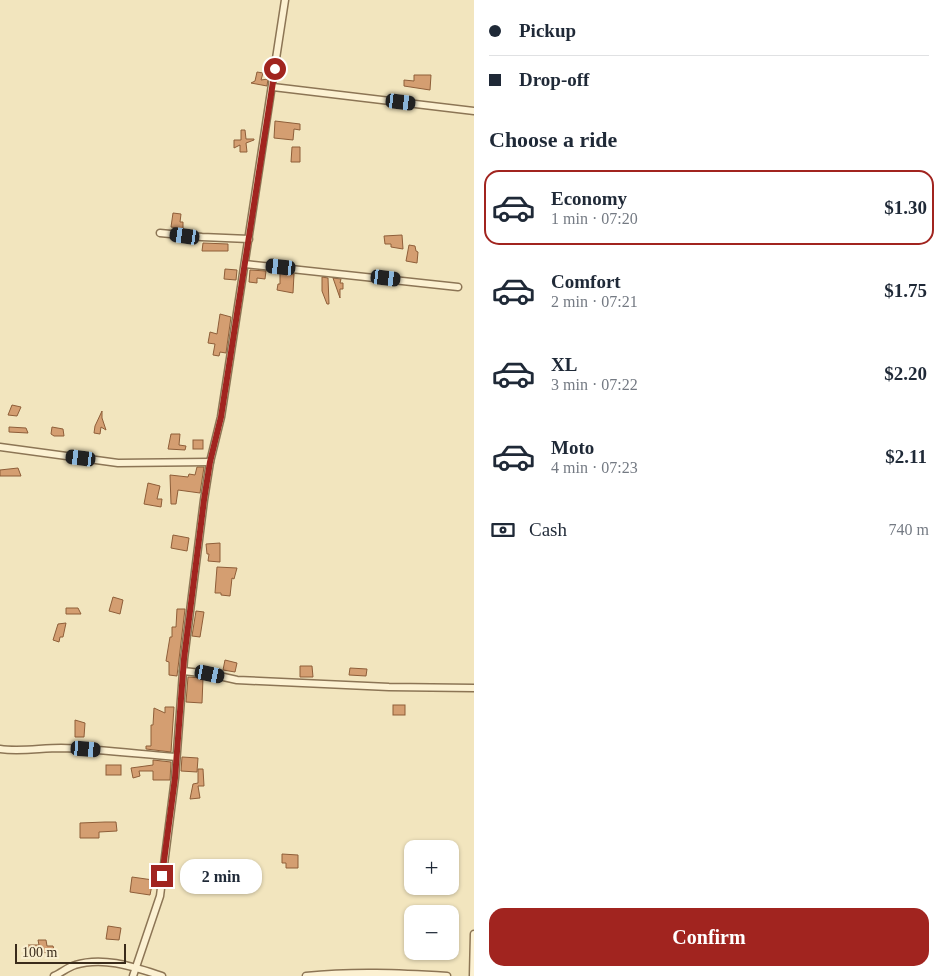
<!DOCTYPE html>
<meta charset="utf-8">
<style>
:root{--surface:#fff;--page:#f2f2f3;--text:#1f2937;--muted:#747a83;--line:#e0e1e3;--accent:#a1241f}
body{margin:0;font-family:"Times New Roman",serif;background:var(--page);color:var(--text);height:100vh;display:flex;flex-direction:column;font-size:19px;white-space:nowrap}
*{box-sizing:border-box;margin:0}
p{font-size:16px;color:var(--muted)}
.icon{flex:none;width:28px;height:28px;fill:none;stroke:currentColor;stroke-width:2;stroke-linecap:round;stroke-linejoin:round}
.map{position:relative;flex:1;overflow:hidden}
.details{display:flex;flex-direction:column;background:var(--surface);width:470px}
.details>*{flex:none}
.banner{display:grid;align-content:center;height:110px;padding:0 15px;background:var(--surface)}
.controls{position:absolute;left:404px;top:840px;display:grid;gap:10px}
.controls a{display:grid;place-items:center;width:55px;height:55px;border-radius:10px;background:var(--surface);box-shadow:0 1px 4px #0004;font-size:25px}
.scale{position:absolute;left:15px;bottom:12px;width:111px;box-sizing:border-box;padding-left:5px;border:2px solid #3a2b1b;border-top:0;font-size:14px;line-height:18px;white-space:nowrap;color:#3a2b1b;-webkit-text-stroke:4px #f9eecf;paint-order:stroke}
.end{position:absolute;width:22px;height:22px;margin:-11px;border:6px solid #a1241f;background:#fff;box-shadow:0 0 0 2px #fff}
.from{border-radius:50%}
.bubble{position:absolute;height:35px;border-radius:15px;background:var(--surface);box-shadow:0 1px 4px #0004;font-size:16px;font-weight:700;line-height:35px;text-align:center}
.car{position:absolute;width:15px;height:30px;margin:-15px -8px;border-radius:6px;box-shadow:0 0 4px 1px #0007;background:linear-gradient(#222 24%,#8ab4d8 0 40%,#222 0 76%,#8ab4d8 0 86%,#222 0)}
.banner b{display:flex;align-items:center;gap:18px;height:48px;font-size:19px}
.banner b+b{border-top:1px solid var(--line)}
.banner i{width:12px;height:12px;background:var(--text)}
ul{padding:0;list-style:none}
li{display:flex;align-items:center;gap:15px;height:75px;margin:0 10px 8px;padding:0 5px;border:2px solid transparent;border-radius:15px}
li div{flex:1}
li b{display:block;font-size:19px}
li em{font-style:normal;font-weight:700}
li.current{border-color:var(--accent)}
li>.icon{width:45px;height:45px;stroke-width:1.5}
h2{padding:0 15px;font-size:22px;line-height:60px}
.pay{display:flex;align-items:center;gap:12px;height:55px;padding:0 15px;font-size:19px}
.pay p{margin-inline-start:auto}
.action{display:flex;gap:10px;margin-top:auto;padding:10px 15px}
.action a{flex:1;height:58px;border-radius:15px;background:var(--accent);color:#fff;font-size:20px;font-weight:700;line-height:58px;text-align:center}
main{display:flex;flex:1;min-height:0}
.map>svg:first-child{display:block}
</style>
<main>
<div class="map">
<svg width="474" height="976" viewBox="0 0 474 976">
<rect width="100%" height="100%" fill="#f2e5be"/>
<g fill="#d49e71" stroke="#8e5e39">
<polygon points="257,72 263,73 261,80 268,79 267,86 251,83 255,81"/>
<polygon points="414,75 431,75 430,90 404,86 404,80 414,81"/>
<polygon points="275,121 300,124 300,130 294,129 293,140 274,138"/>
<polygon points="241,130 245,130 246,139 254,139 254,140 246,143 247,152 240,152 240,145 234,148 234,140 241,140"/>
<polygon points="292,147 300,147 300,162 291,162"/>
<polygon points="173,213 181,214 180,222 183,222 183,229 171,227"/>
<polygon points="402,235 403,249 391,247 391,244 385,244 384,236"/>
<polygon points="203,243 228,244 228,251 202,251"/>
<polygon points="409,245 415,246 416,251 418,252 417,263 406,261"/>
<polygon points="225,269 237,270 236,280 224,279"/>
<polygon points="250,270 266,271 265,279 257,278 257,283 249,282"/>
<polygon points="280,273 294,274 293,293 277,290 278,284 280,284"/>
<polygon points="322,277 328,278 329,304 327,304 322,291"/>
<polygon points="333,278 341,279 340,283 343,283 343,289 340,289 340,298"/>
<polygon points="220,314 231,317 226,353 220,352 219,356 213,355 215,344 208,343 210,332 217,334"/>
<polygon points="12,405 21,407 17,416 8,415"/>
<polygon points="102,411 102,418 106,430 101,427 100,434 94,433 95,426"/>
<polygon points="9,427 26,428 28,433 9,432"/>
<polygon points="52,427 63,429 64,436 54,436 51,434"/>
<polygon points="171,434 180,434 179,445 186,446 185,450 168,449"/>
<rect x="193" y="440" width="10" height="9"/>
<polygon points="197,467 204,467 200,493 178,490 176,504 171,504 170,475 188,477 189,474 195,475"/>
<polygon points="18,468 21,476 0,476 0,470"/>
<polygon points="148,483 160,486 157,499 162,499 161,507 144,504"/>
<polygon points="173,535 189,538 187,551 171,548"/>
<polygon points="220,543 220,562 208,561 209,554 207,554 206,544"/>
<polygon points="217,567 237,568 234,579 232,578 230,596 221,595 221,593 215,593"/>
<polygon points="113,597 123,600 120,614 109,611"/>
<polygon points="66,608 78,608 81,614 66,614"/>
<polygon points="177,609 185,609 177,676 169,675 169,662 166,661 170,637 172,637 172,627 176,627"/>
<polygon points="196,611 204,612 200,637 192,636"/>
<polygon points="66,623 63,637 60,637 59,642 53,640 58,624"/>
<polygon points="225,660 237,663 235,672 223,670"/>
<polygon points="300,666 312,666 313,677 300,677"/>
<polygon points="350,668 367,669 366,676 349,675"/>
<polygon points="188,677 203,678 202,703 186,702"/>
<rect x="393" y="705" width="12" height="10"/>
<polygon points="165,707 174,707 171,752 146,749 146,746 151,746 151,725 153,725 154,708 165,713"/>
<polygon points="75,720 85,723 84,737 75,737"/>
<polygon points="182,757 198,758 197,772 181,771"/>
<polygon points="153,760 171,762 170,780 153,780 153,771 139,771 140,776 133,778 131,768 153,765"/>
<rect x="106" y="765" width="15" height="10"/>
<polygon points="198,769 203,769 204,786 198,786 200,798 190,799 193,784 198,783"/>
<polygon points="105,822 116,822 117,831 99,832 99,838 80,838 80,823"/>
<polygon points="282,854 298,855 298,868 286,868 286,863 282,863"/>
<polygon points="132,877 153,880 150,895 130,892"/>
<polygon points="108,926 121,928 119,940 106,939"/>
<polygon points="38,940 46,940 47,946 53,946 55,953 28,952 28,945 39,945"/>
</g>
<g fill="none" stroke-linecap="round" stroke-linejoin="round">
<g stroke="#8c7555" stroke-width="9">
<g id="street">
<polyline points="273,87 474,111"/>
<polyline points="160,233 202,237 249,239"/>
<polyline points="245,264 458,287"/>
<polyline points="0,447 118,463 210,462"/>
<polyline points="183,671 210,674 237,680 389,687 474,688"/>
<path d="M0,749c20,3 41,-1 61,-1 39,1 77,6 115,9"/>
<path d="M54,976c7,-3 14,-9 21,-11 29,-9 59,2 87,11"/>
<polyline points="133,976 160,896 175,778 184,659 204,500 210,462 221,417 285,0"/>
<path d="M306,976c47,-5 93,-3 141,0"/>
<polyline points="473,976 474,934"/>
</g>
</g>
<use href="#street" stroke="#fcf1d2" stroke-width="6"/>
</g>
<g fill="none" stroke-linecap="round" stroke-linejoin="round">
<polyline stroke="#a1241f" stroke-width="6" points="162,876 175,778 184,659 204,500 210,462 221,417 275,69"/>
</g>
</svg>
<div class="controls">
<a>+</a>
<a>−</a>
</div>
<div class="scale">100 m</div>
<i class="end from" style="left:275px;top:69px"></i>
<i class="end" style="left:162px;top:876px"></i>
<div class="bubble" style="left:180px;top:859px;width:82px">2 min</div>
<i class="car" style="left:401px;top:102px;rotate:97deg"></i>
<i class="car" style="left:185px;top:236px;rotate:278deg"></i>
<i class="car" style="left:281px;top:267px;rotate:276deg"></i>
<i class="car" style="left:386px;top:278px;rotate:97deg"></i>
<i class="car" style="left:81px;top:458px;rotate:277deg"></i>
<i class="car" style="left:210px;top:674px;rotate:102deg"></i>
<i class="car" style="left:86px;top:749px;rotate:95deg"></i>
</div>
<section class="details">
<div class="banner">
<b><i class="from"></i>Pickup</b>
<b><i></i>Drop-off</b>
</div>
<h2>Choose a ride</h2>
<ul>
<li class="current"><svg class="icon" aria-label="car" viewBox="0 0 24 24"><path d="M5 17H2v-5l4-1 3-4h7l3 4 3 1v5h-3M9 17h6M6 11h13"/><circle cx="7" cy="17" r="2"/><circle cx="17" cy="17" r="2"/></svg><div><b>Economy</b><p>1 min · 07:20</p></div><em>$1.30</em></li>
<li><svg class="icon" aria-label="car" viewBox="0 0 24 24"><path d="M5 17H2v-5l4-1 3-4h7l3 4 3 1v5h-3M9 17h6M6 11h13"/><circle cx="7" cy="17" r="2"/><circle cx="17" cy="17" r="2"/></svg><div><b>Comfort</b><p>2 min · 07:21</p></div><em>$1.75</em></li>
<li><svg class="icon" aria-label="car" viewBox="0 0 24 24"><path d="M5 17H2v-5l4-1 3-4h7l3 4 3 1v5h-3M9 17h6M6 11h13"/><circle cx="7" cy="17" r="2"/><circle cx="17" cy="17" r="2"/></svg><div><b>XL</b><p>3 min · 07:22</p></div><em>$2.20</em></li>
<li><svg class="icon" aria-label="car" viewBox="0 0 24 24"><path d="M5 17H2v-5l4-1 3-4h7l3 4 3 1v5h-3M9 17h6M6 11h13"/><circle cx="7" cy="17" r="2"/><circle cx="17" cy="17" r="2"/></svg><div><b>Moto</b><p>4 min · 07:23</p></div><em>$2.11</em></li>
</ul>
<div class="pay"><svg class="icon" aria-label="cash" viewBox="0 0 24 24"><path d="M3 7h18v10H3z"/><circle cx="12" cy="12" r="2"/></svg>Cash<p>740 m</p></div>
<div class="action"><a>Confirm</a></div>
</section>
</main>
